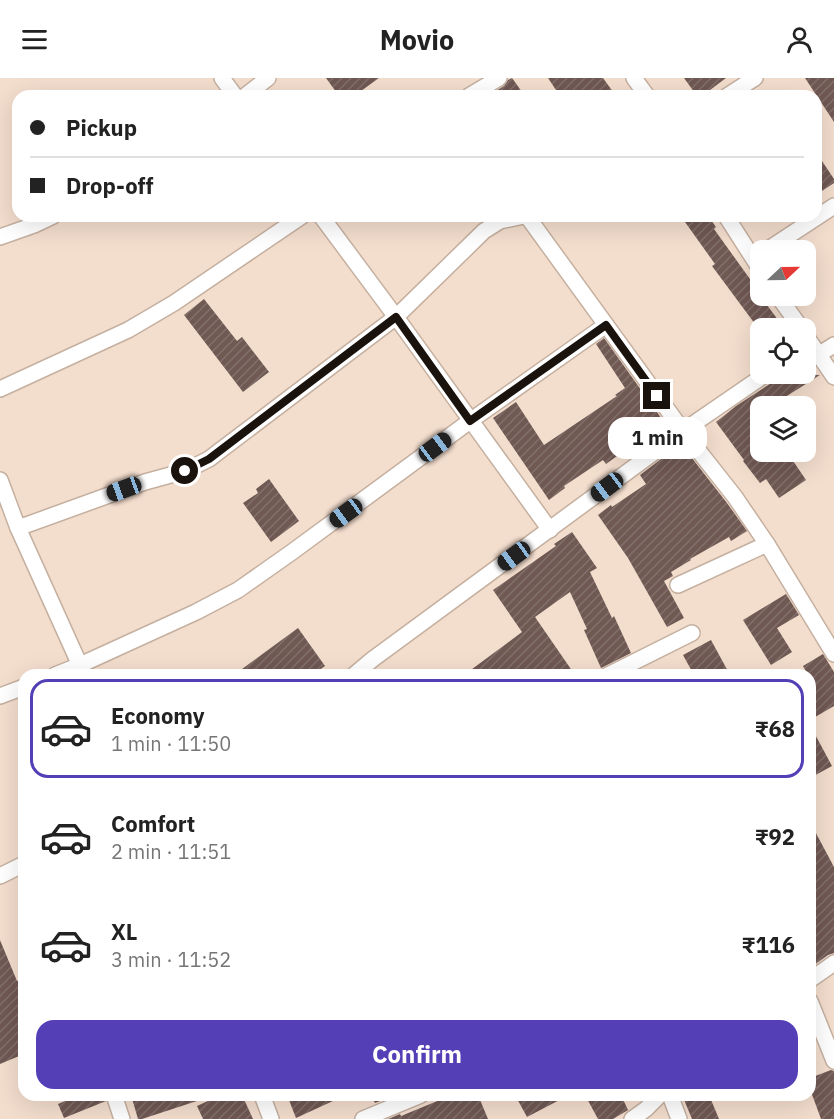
<!DOCTYPE html>
<meta charset="utf-8">
<style>
:root{--surface:#fff;--page:#f6f6f6;--text:#222;--muted:#767676;--line:#e0e0e0;--accent:#553fb7}
body{margin:0;font-family:"IBM Plex Sans",sans-serif;background:var(--page);color:var(--text);height:100vh;display:flex;flex-direction:column;font-size:22px;white-space:nowrap}
*{box-sizing:border-box;margin:0}
p{font-size:20px;color:var(--muted)}
.icon{flex:none;width:33px;height:33px;fill:none;stroke:currentColor;stroke-width:2;stroke-linecap:round;stroke-linejoin:round}
.map{position:relative;flex:1;overflow:hidden}
.sheet{position:absolute;left:18px;top:591px;width:798px;height:432px;display:flex;flex-direction:column;background:var(--surface);border-radius:18px;box-shadow:0 6px 24px #0002}
.sheet>*{flex:none}
.banner{position:absolute;left:12px;top:12px;width:810px;height:132px;border-radius:18px;box-shadow:0 6px 24px #0002;display:grid;align-content:center;height:132px;padding:0 18px;background:var(--surface)}
.needle{width:39px;rotate:68deg}
.fabs{position:absolute;left:750px;top:162px;display:grid;gap:12px}
.fabs a{display:grid;place-items:center;width:66px;height:66px;border-radius:12px;background:var(--surface);box-shadow:0 6px 24px #0002;font-size:30px}
.end{position:absolute;width:27px;height:27px;margin:-14px;border:8px solid #1a120d;background:#fff;box-shadow:0 0 0 3px #fff}
.from{border-radius:50%}
.bubble{position:absolute;height:42px;border-radius:18px;background:var(--surface);box-shadow:0 6px 24px #0002;font-size:20px;font-weight:700;line-height:42px;text-align:center}
.car{position:absolute;width:18px;height:36px;margin:-18px -9px;border-radius:8px;box-shadow:0 0 4px 2px #0007;background:linear-gradient(#222 24%,#8ab4d8 0 40%,#222 0 76%,#8ab4d8 0 86%,#222 0)}
.banner b{display:flex;align-items:center;gap:21px;height:57px;font-size:22px}
.banner b+b{border-top:2px solid var(--line)}
.banner i{width:15px;height:15px;background:var(--text)}
ul{padding:10px 0 0;list-style:none}
li{display:flex;align-items:center;gap:18px;height:99px;margin:0 12px 9px;padding:0 6px;border:3px solid transparent;border-radius:18px}
li div{flex:1}
li b{display:block;font-size:22px}
li em{font-style:normal;font-weight:700}
li.active{border-color:var(--accent)}
li>.icon{width:54px;height:54px;stroke-width:1.5}
.action{display:flex;gap:12px;margin-top:auto;padding:12px 18px}
.action a{flex:1;height:69px;border-radius:18px;background:var(--accent);color:#fff;font-size:24px;font-weight:700;line-height:69px;text-align:center}
header{display:flex;justify-content:space-between;align-items:center;height:78px;padding:0 18px;background:var(--surface);font-size:27px;font-weight:700}
.map>svg:first-child{display:block}
</style>
<header><svg class="icon" aria-label="menu" viewBox="0 0 24 24"><path d="M4 6h16M4 12h16M4 18h16"/></svg>Movio<svg class="icon" aria-label="person" viewBox="0 0 24 24"><circle cx="12" cy="8" r="4"/><path d="M4 21q1-7 8-7t8 7"/></svg></header>
<div class="map">
<svg width="834" height="1041" viewBox="0 0 834 1041">
<defs>
<pattern id="building-hatch" width="6" height="6" patternUnits="userSpaceOnUse" patternTransform="scale(1.5)"><rect width="6" height="6" fill="#705853"/><path d="M-1 1l2-2M0 6l6-6M5 7l2-2" fill="none" stroke="#82706c"/></pattern>
</defs>
<rect width="100%" height="100%" fill="#f3ddcd"/>
<g fill="url(#building-hatch)">
<polygon points="326,0 379,0 354,18 339,18"/>
<polygon points="512,0 525,18 488,18 504,8 508,2"/>
<polygon points="548,0 603,0 616,18 560,18"/>
<polygon points="684,0 726,0 702,18 697,18"/>
<polygon points="805,0 834,0 834,44"/>
<polygon points="816,74 834,101 834,105 816,117"/>
<polygon points="693,138 708,138 716,149 714,151 760,215 760,218 762,218 769,226 767,227 784,250 758,250 712,188 715,186 685,144"/>
<polygon points="204,221 237,263 242,259 269,294 243,314 184,237"/>
<polygon points="604,260 669,351 629,381 624,373 606,386 603,382 564,408 565,410 549,422 493,340 516,324 544,367 617,318 615,317 625,310 596,266"/>
<polygon points="785,296 820,297 771,328 760,328 760,374 787,374 806,402 779,420 766,401 760,405 743,383 744,382 716,344 736,328"/>
<polygon points="681,366 727,425 747,453 731,463 729,459 690,481 691,482 671,494 673,498 664,503 684,540 667,549 628,480 598,437 611,427 612,429 646,406 640,397"/>
<polygon points="269,401 299,443 271,464 243,425 258,415 256,411"/>
<polygon points="572,454 597,490 590,494 612,540 614,538 631,575 601,590 584,552 587,551 570,514 535,539 575,597 464,597 522,554 493,512 556,468 554,466"/>
<polygon points="786,516 799,537 777,550 792,574 771,587 743,542"/>
<polygon points="298,550 325,588 312,597 234,597"/>
<polygon points="711,562 730,597 694,597 683,577"/>
<polygon points="823,576 834,594 834,628 810,642 810,612 815,609 810,600 810,597 808,597 803,588"/>
<polygon points="810,647 832,688 810,700"/>
<polygon points="810,744 834,789 834,875 828,877 810,890"/>
<polygon points="0,862 17,903 24,900 24,976 0,986"/>
<polygon points="831,992 834,993 834,1041 821,1041 810,1011 810,1000"/>
<polygon points="80,1017 104,1017 106,1023 64,1040 58,1026"/>
<polygon points="131,1017 205,1017 206,1020 142,1041 138,1041"/>
<polygon points="221,1017 242,1017 253,1041 203,1041 197,1028"/>
<polygon points="287,1017 346,1017 296,1040"/>
<polygon points="371,1017 392,1017 393,1018 375,1025"/>
<polygon points="452,1017 478,1017 488,1041 388,1041 400,1036 401,1038"/>
<polygon points="515,1017 569,1017 527,1039"/>
<polygon points="585,1017 621,1017 628,1032 613,1041 598,1041"/>
<polygon points="682,1017 709,1017 719,1041 692,1041"/>
</g>
<g fill="none" stroke-linecap="round" stroke-linejoin="round">
<g stroke="#c5b0a0" stroke-width="18">
<g id="street">
<polyline points="222,0 235,18"/>
<polyline points="634,0 647,18"/>
<polyline points="245,18 268,0"/>
<polyline points="469,18 499,0"/>
<polyline points="727,18 755,0"/>
<polyline points="321,138 396,239 550,452"/>
<polyline points="527,138 683,353 735,419 767,466 834,576"/>
<polyline points="726,138 760,191"/>
<polyline points="0,159 34,147 53,138"/>
<polyline points="767,172 834,128"/>
<polyline points="778,218 801,250"/>
<polyline points="806,258 834,299"/>
<polyline points="818,277 834,267"/>
<polyline points="0,311 128,252 174,225 302,138"/>
<polyline points="0,402 18,450 83,594"/>
<polyline points="18,450 145,404 185,393 209,381 396,239 484,153 500,143 524,138"/>
<polyline points="678,507 767,466"/>
<polyline points="55,597 80,587 196,534 238,512 292,474 470,343 606,247"/>
<polyline points="354,597 373,581 683,353 766,296"/>
<polyline points="608,597 692,555"/>
<polyline points="0,618 24,609"/>
<polyline points="0,798 24,786"/>
<polyline points="810,902 834,885"/>
<polyline points="810,923 834,983"/>
<polyline points="114,1017 122,1041"/>
<polyline points="262,1017 271,1041"/>
<polyline points="670,1017 679,1041"/>
<polyline points="363,1041 421,1017"/>
<polyline points="632,1041 646,1031 660,1017"/>
</g>
</g>
<use href="#street" stroke="#fff" stroke-width="15"/>
</g>
<g fill="none" stroke-linecap="round" stroke-linejoin="round">
<polyline stroke="#1a120d" stroke-width="8" points="185,393 209,381 396,239 470,343 606,247 657,318"/>
</g>
</svg>
<div class="fabs">
<a><svg class="needle" viewBox="-14 -14 28 28"><path d="M0-13l5 13h-10z" fill="#e53935"/><path d="M0 13l5-13h-10z" fill="#767676"/></svg></a>
<a><svg class="icon" aria-label="locate" viewBox="0 0 24 24"><circle cx="12" cy="12" r="6"/><path d="M12 2v4M12 18v4M2 12h4M18 12h4"/></svg></a>
<a><svg class="icon" aria-label="layers" viewBox="0 0 24 24"><path d="M12 4l9 5-9 5-9-5zM3 14l9 5 9-5"/></svg></a>
</div>
<i class="end from" style="left:185px;top:393px"></i>
<i class="end" style="left:657px;top:318px"></i>
<div class="bubble" style="left:608px;top:339px;width:99px">1 min</div>
<i class="car" style="left:435px;top:369px;rotate:53deg"></i>
<i class="car" style="left:607px;top:409px;rotate:233deg"></i>
<i class="car" style="left:124px;top:411px;rotate:250deg"></i>
<i class="car" style="left:346px;top:435px;rotate:234deg"></i>
<i class="car" style="left:514px;top:478px;rotate:234deg"></i>
<div class="banner">
<b><i class="from"></i>Pickup</b>
<b><i></i>Drop-off</b>
</div>
<section class="sheet">
<ul>
<li class="active"><svg class="icon" aria-label="car" viewBox="0 0 24 24"><path d="M5 17H2v-5l4-1 3-4h7l3 4 3 1v5h-3M9 17h6M6 11h13"/><circle cx="7" cy="17" r="2"/><circle cx="17" cy="17" r="2"/></svg><div><b>Economy</b><p>1 min · 11:50</p></div><em>₹68</em></li>
<li><svg class="icon" aria-label="car" viewBox="0 0 24 24"><path d="M5 17H2v-5l4-1 3-4h7l3 4 3 1v5h-3M9 17h6M6 11h13"/><circle cx="7" cy="17" r="2"/><circle cx="17" cy="17" r="2"/></svg><div><b>Comfort</b><p>2 min · 11:51</p></div><em>₹92</em></li>
<li><svg class="icon" aria-label="car" viewBox="0 0 24 24"><path d="M5 17H2v-5l4-1 3-4h7l3 4 3 1v5h-3M9 17h6M6 11h13"/><circle cx="7" cy="17" r="2"/><circle cx="17" cy="17" r="2"/></svg><div><b>XL</b><p>3 min · 11:52</p></div><em>₹116</em></li>
</ul>
<div class="action"><a>Confirm</a></div>
</section>
</div>
